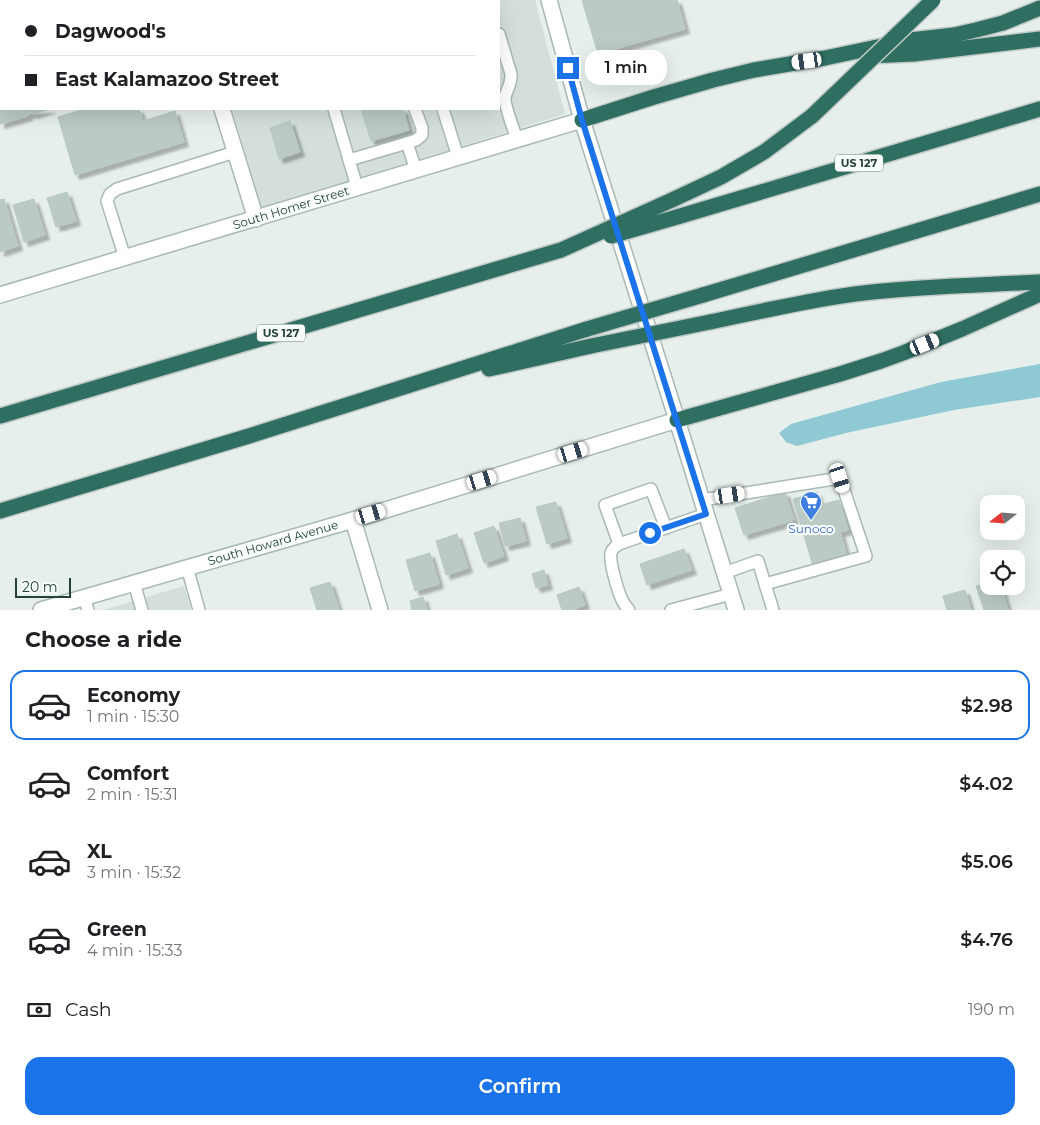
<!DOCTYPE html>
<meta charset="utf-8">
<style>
:root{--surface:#fff;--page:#f6f6f6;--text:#202124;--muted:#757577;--line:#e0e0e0;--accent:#1a73e8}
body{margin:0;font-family:Montserrat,sans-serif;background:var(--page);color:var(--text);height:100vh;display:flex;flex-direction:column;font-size:19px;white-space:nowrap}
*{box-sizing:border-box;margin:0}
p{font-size:16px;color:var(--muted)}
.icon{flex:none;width:28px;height:28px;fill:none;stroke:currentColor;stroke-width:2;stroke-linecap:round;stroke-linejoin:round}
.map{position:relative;height:610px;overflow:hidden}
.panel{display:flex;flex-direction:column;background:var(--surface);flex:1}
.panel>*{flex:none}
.top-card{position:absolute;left:0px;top:0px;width:500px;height:110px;box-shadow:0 5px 20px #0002;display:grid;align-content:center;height:110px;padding:0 25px;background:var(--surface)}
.needle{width:32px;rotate:253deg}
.fabs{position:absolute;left:980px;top:495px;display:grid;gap:10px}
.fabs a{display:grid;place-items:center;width:45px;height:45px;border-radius:10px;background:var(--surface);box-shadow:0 5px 20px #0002;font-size:25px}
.scale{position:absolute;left:15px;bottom:12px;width:56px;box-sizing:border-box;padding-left:5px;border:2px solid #24423a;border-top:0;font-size:14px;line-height:18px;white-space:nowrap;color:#24423a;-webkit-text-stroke:4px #f7fbf9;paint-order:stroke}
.end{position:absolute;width:22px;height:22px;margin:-11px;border:6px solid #1a73e8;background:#fff;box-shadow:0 0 0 2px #fff}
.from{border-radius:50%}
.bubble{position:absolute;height:35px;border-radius:15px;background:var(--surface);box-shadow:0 5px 20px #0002;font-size:16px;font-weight:600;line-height:35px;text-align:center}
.car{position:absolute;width:15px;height:30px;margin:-15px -8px;border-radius:6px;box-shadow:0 0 4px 1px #0007;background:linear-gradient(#fff 24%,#345 0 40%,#fff 0 76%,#345 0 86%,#fff 0)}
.top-card b{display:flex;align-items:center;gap:18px;height:48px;font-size:19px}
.top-card b+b{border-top:1px solid var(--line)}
.top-card i{width:12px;height:12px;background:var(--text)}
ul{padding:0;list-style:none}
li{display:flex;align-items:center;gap:15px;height:70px;margin:0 10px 8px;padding:0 15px;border:2px solid transparent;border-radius:15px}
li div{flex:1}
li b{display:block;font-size:19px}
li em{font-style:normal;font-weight:600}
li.on{border-color:var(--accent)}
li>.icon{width:45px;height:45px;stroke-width:1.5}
h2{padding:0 25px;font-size:22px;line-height:60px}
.pay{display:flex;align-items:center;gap:12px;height:55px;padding:0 25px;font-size:19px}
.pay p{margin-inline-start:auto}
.action{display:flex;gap:10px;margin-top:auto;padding:10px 25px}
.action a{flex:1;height:58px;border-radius:15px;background:var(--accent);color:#fff;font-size:20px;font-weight:600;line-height:58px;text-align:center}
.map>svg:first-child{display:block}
</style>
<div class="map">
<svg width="1040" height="610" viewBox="0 0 1040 610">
<defs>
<filter id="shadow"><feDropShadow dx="4.5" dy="4.5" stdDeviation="1" flood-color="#0004"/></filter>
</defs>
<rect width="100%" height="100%" fill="#e6efeb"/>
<g fill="#d4dfda">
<polygon points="199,0 535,0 565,114 262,209 232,109 499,109 499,1 199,1"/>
<polygon points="184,586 191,610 103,610"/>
</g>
<polygon fill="#8ec9d4" points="1040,364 1040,397 954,410 846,433 797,446 786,442 779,433 791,424 941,382"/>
<g fill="#bbcac4" stroke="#b8c9c2" filter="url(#shadow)">
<polygon points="256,0 292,0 293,1 256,1"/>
<polygon points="582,0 677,0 685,29 598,54"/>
<polygon points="1,48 1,109 51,109 33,114 33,113 28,114 28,116 0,124 0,49"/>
<polygon points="84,109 139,109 143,121 175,111 184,142 75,175 58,117"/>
<polygon points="361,109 403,109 409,130 371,141"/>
<polygon points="290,121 300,152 279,159 270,128"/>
<polygon points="67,192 76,221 56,227 47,198"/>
<polygon points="4,199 18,246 0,252 0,200"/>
<polygon points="34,199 45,235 24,242 13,205"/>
<polygon points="785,492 794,520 744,535 735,508"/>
<polygon points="817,492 820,505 839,500 848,530 840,532 847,556 813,566 793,499"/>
<polygon points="556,502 567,538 547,544 536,507"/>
<polygon points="520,518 526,541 505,546 499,523"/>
<polygon points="494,526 504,556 484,563 474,533"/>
<polygon points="457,534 468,568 446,575 436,541"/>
<polygon points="684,549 692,570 647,585 640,564"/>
<polygon points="430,553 439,584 415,591 406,560"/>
<polygon points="544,570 548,585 536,588 532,574"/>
<polygon points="330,582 339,610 317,610 310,588"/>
<polygon points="989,582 989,586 1001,586 1008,610 984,610 976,586"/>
<polygon points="579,587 585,605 572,610 562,610 557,595"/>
<polygon points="965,590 971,610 947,610 943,596"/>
<polygon points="423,597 427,610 412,610 410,601"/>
</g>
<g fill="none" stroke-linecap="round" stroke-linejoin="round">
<g stroke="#a8b8b2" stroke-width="14">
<g id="service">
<polyline points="404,0 404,1"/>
<polyline points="488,0 488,1"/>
<polyline points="31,1 36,0"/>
<polyline points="443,1 448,0"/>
<polyline points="0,11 1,10"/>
<path d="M499,34l12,40c1,9 -4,15 -6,23 -1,8 9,33 12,42"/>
<polyline points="334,109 357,187"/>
<polyline points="415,109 422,128 422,135 416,140 407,143 416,170"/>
<polyline points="443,109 458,157"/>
<polyline points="349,160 407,143"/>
<polyline points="125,258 107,201 110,194 117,189 235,152"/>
<polyline points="702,500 840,478 866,556 765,584"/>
<polyline points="619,544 605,505 651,489 666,528"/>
<polyline points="187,567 199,610"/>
<polyline points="724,573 758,561 773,610"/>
<polyline points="134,583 142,610"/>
<polyline points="84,597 88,610"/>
<path d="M629,610c-3,-3 -5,-6 -7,-10 -4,-9 -13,-38 -11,-47 1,-4 5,-7 8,-9l87,-30"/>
<polyline points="671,610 731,594"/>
</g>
</g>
<g stroke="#a8b8b2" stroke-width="18">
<g id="minor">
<polyline points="189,0 189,1"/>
<polyline points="222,109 256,219"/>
<polyline points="353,520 380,610"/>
</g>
</g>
<g stroke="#a8b8b2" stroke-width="18">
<g id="tertiary">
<polyline points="549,0 582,120 677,420 736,610"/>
<polyline points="0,295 582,120"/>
<polyline points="41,610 353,520 677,420"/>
</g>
</g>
<g stroke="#c2cac8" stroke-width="18">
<g id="motorway">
<polyline points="867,56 914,54 1040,39"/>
<polyline points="582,120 654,97 713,80 754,70 825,58 910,40 954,35 976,30 1003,23 1040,8"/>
<polyline points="672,200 721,177 764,152 812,116"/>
<polyline points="677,217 1040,109"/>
<polyline points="703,295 1040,194"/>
<path d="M710,322c53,-11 107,-24 162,-30 55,-6 112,-7 168,-10"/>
<polyline points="489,369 591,346"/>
<polyline points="0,416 561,250"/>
<polyline points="677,420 840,374 881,361 903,353 962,329 1040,294"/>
<polyline points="0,511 249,436 587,329"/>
</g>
</g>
<use href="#service" stroke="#fff" stroke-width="11"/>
<use href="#minor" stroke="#fff" stroke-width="15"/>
<use href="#tertiary" stroke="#fff" stroke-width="15"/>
<use href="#motorway" stroke="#2f6f62" stroke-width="15"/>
<g stroke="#c2cac8" stroke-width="18" stroke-linecap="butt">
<g id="motorway-bridge">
<polyline points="812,116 933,0"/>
<polyline points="611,236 677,217"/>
<polyline points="561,250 672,200"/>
<polyline points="587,329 703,295"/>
<polyline points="591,346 710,322"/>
</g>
</g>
<use href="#motorway-bridge" stroke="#2f6f62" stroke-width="15"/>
</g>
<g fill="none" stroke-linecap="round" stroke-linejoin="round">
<polyline stroke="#1a73e8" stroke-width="6" points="568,68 582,120 706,514 650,533"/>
</g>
<defs>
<g id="supermarket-pin" transform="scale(1.125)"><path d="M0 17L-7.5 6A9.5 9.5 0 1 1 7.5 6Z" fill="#3f7fe0" stroke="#f7fbf9"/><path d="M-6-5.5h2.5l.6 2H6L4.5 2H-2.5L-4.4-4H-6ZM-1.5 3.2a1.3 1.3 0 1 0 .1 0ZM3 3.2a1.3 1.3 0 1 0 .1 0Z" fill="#fff"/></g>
</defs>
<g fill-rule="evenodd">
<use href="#supermarket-pin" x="811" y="502"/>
</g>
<g text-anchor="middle" stroke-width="4.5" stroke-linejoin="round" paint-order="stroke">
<g fill="#f7fbf9" stroke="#637a73" stroke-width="1">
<rect x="835" y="154.5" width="48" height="17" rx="4"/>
<rect x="257" y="324.5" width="48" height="17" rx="4"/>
</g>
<g font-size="11" font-weight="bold" fill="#24423a">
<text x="859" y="167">US 127</text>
<text x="281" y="337">US 127</text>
</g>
<g font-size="12" fill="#24423a" stroke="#f7fbf9">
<text transform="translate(291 208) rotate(-17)" y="4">South Homer Street</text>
<text transform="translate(273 543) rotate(-16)" y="4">South Howard Avenue</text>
</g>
<g font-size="12" fill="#366cbe" stroke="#f7fbf9">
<text x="811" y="533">Sunoco</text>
</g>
</g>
</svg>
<div class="fabs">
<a><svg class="needle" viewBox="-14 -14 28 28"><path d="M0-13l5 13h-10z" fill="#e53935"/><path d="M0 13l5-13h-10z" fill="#757577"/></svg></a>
<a><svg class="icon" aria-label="locate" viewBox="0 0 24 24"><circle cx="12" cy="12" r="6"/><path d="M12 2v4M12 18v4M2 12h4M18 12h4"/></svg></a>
</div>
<div class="scale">20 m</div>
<i class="end from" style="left:650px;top:533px"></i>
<i class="end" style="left:568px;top:68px"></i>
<div class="bubble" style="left:585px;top:50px;width:82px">1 min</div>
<i class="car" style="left:807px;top:61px;rotate:262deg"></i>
<i class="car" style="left:925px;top:344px;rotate:68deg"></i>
<i class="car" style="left:573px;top:452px;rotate:73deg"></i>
<i class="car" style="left:840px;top:478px;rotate:162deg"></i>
<i class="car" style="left:482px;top:480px;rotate:73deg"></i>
<i class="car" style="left:730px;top:495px;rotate:81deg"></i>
<i class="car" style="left:371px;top:514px;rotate:73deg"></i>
<div class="top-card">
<b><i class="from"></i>Dagwood's</b>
<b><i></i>East Kalamazoo Street</b>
</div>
</div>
<section class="panel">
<h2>Choose a ride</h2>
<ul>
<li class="on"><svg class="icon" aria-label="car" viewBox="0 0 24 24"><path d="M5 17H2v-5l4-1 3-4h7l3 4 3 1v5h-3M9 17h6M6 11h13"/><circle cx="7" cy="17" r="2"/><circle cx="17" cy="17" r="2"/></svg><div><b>Economy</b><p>1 min · 15:30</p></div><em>$2.98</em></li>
<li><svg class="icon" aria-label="car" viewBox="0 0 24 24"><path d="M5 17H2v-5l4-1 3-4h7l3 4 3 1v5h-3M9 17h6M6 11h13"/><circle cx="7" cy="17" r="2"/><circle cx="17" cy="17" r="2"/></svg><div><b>Comfort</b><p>2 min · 15:31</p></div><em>$4.02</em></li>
<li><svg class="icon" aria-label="car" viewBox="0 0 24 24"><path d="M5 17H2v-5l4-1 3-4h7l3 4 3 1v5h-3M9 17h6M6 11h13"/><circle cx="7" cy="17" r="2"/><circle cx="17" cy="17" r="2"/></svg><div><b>XL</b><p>3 min · 15:32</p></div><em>$5.06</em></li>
<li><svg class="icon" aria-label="car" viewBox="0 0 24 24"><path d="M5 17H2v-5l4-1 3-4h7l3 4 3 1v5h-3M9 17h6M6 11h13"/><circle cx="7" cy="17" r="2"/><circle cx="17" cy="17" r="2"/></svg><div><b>Green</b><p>4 min · 15:33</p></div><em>$4.76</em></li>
</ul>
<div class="pay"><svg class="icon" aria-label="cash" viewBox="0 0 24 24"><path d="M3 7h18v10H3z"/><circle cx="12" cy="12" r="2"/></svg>Cash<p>190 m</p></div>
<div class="action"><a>Confirm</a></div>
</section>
